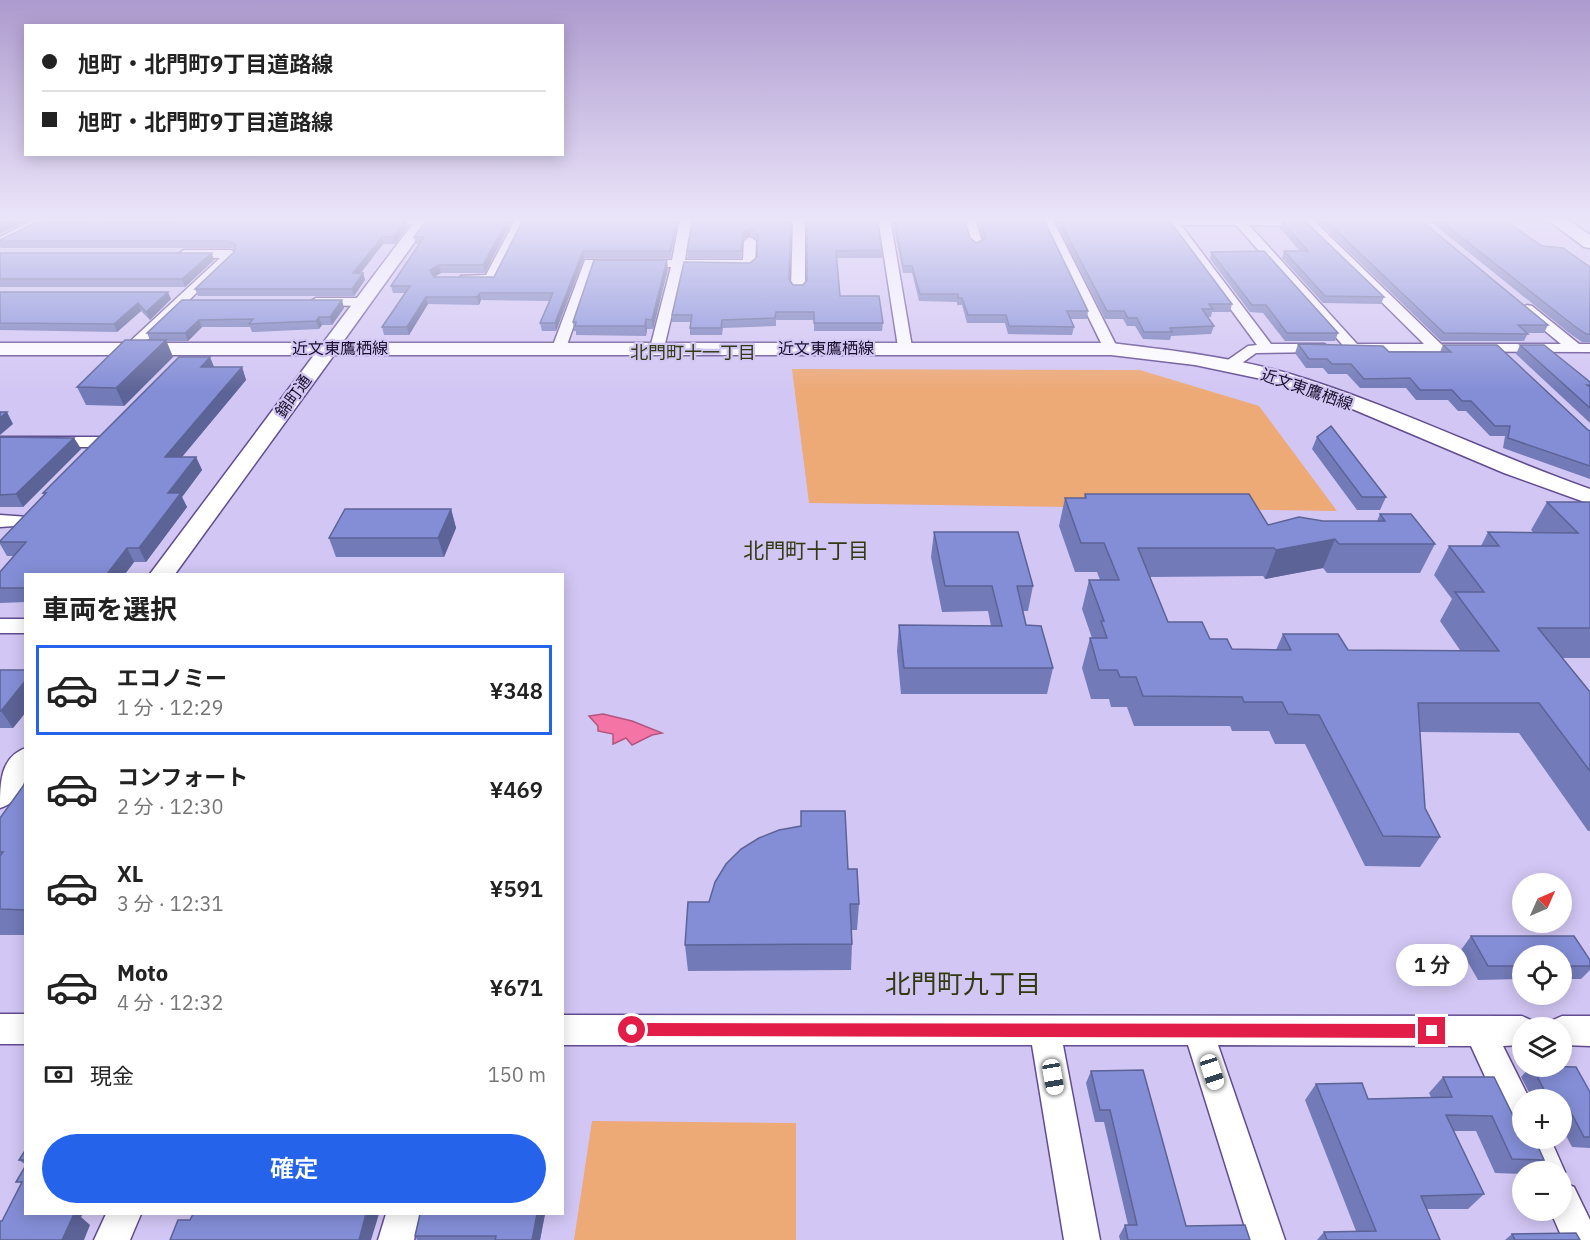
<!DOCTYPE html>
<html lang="ja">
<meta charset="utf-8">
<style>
:root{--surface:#fff;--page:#f2f2f2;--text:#222;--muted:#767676;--line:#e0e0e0;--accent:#2563eb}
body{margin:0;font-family:"IBM Plex Sans","Noto Sans JP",sans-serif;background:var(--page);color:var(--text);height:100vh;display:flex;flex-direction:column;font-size:22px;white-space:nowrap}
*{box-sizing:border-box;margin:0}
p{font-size:20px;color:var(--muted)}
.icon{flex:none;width:33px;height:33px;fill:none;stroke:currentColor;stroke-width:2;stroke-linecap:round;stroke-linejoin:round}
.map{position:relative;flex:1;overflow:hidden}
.side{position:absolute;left:24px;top:573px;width:540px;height:642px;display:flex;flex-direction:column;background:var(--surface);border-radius:0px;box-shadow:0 3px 15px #0003}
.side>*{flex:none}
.guide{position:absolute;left:24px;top:24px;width:540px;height:132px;border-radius:0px;box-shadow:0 3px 15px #0003;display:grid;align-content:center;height:132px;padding:0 18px;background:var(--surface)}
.needle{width:39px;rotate:45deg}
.controls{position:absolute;left:1512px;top:873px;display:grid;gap:12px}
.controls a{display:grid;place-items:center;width:60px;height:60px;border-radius:50%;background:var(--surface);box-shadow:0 3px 15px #0003;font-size:30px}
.end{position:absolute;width:27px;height:27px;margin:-14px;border:8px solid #e11d48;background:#fff;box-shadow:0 0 0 3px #fff}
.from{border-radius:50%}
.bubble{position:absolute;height:42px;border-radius:21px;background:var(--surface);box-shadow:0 3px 15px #0003;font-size:20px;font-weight:600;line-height:42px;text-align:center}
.car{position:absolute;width:18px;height:36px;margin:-18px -9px;border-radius:8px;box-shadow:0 0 4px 2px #0007;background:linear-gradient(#fff 24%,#345 0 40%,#fff 0 76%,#345 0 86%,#fff 0)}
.guide b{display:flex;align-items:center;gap:21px;height:57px;font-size:22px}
.guide b+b{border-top:2px solid var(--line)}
.guide i{width:15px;height:15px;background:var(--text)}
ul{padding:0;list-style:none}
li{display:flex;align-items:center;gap:18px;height:90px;margin:0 12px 9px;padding:0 6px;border:3px solid transparent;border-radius:0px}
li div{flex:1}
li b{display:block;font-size:22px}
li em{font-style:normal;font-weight:600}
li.current{border-color:var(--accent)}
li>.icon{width:54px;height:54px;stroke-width:1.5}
h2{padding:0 18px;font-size:27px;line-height:72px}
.pay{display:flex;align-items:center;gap:15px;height:66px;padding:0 18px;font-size:22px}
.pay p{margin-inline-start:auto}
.button{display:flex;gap:12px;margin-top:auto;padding:12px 18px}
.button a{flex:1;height:69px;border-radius:36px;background:var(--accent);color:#fff;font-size:24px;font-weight:600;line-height:69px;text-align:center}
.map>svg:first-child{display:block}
</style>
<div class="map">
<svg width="1590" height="1240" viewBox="0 0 1590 1240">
<rect width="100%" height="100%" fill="#d2c6f4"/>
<g fill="#eda976">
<polygon points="792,369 1140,370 1259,406 1337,511 809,503"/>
<polygon points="592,1121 796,1123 796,1240 574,1240"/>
</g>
<polygon fill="#f474a6" stroke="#b25681" stroke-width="1.5" points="603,714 632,721 662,733 652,735 632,745 626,738 613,744 613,734 598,731 598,726 589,716"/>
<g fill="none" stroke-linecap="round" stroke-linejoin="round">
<g stroke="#624c90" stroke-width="3">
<g id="minor">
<polygon points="38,218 53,218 0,246 0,237"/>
<polygon points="377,218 428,218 429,220 423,224 380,225 374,221"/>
<polygon points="516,218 528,218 495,282 461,282 459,279 461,276 486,275"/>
<polygon points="680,218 692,218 685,260 743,260 744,241 750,237 756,241 755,264 749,268 683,267 664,348 657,352 650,348 671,267 594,267 566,348 559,352 554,351 552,348 585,260 672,260"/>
<polygon points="703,218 805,218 805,287 803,290 793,290 791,287 793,222 709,222"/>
<polygon points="878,218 890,218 912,347 905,351 898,347"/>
<polygon points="963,218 1013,218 1014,219 1008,223 976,223 983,244 977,248 971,244"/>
<polygon points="1040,218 1052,218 1118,349 1116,352 1111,353 1104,349"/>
<path d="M1127,218h184l130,126h120l-39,-32 -2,-3 7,-4 5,1 47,38h11v8l-242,-1 -112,-126h-55l90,119h53l7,4 -7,4 -68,1 -21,15h-10l-3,-3 3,-3 23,-16 9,-1 -88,-120h-34l-4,-2zM1249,225l56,1 119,118h-67z"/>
<polygon points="184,250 231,250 237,254 135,352 125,352 123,349 125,346 220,258 180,257 178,254"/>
<polygon points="316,298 363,298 370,302 363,306 311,305 309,302"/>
<polygon points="0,437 101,437 109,442 101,447 0,447"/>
<polygon points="0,515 29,517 31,521 29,525 0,527"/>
<rect x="0" y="619" width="26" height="14"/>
<rect x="0" y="1014" width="26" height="30"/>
<polygon points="562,1015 1522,1016 1533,1021 1536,1028 1522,1028 1522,1045 1503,1046 1530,1100 1522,1100 1522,1138 1550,1138 1565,1172 1562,1180 1562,1172 1530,1172 1515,1138 1517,1133 1510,1131 1471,1046 1218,1045 1285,1240 1249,1240 1188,1045 1063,1045 1100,1240 1064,1240 1032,1045 562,1045"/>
<polygon points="1562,1016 1590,1016 1590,1046 1562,1045 1562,1028 1548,1028 1551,1021"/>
<polygon points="1562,1182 1574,1187 1590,1220 1590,1240 1563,1240 1550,1210 1562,1210"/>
<polygon points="106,1214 141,1214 130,1240 94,1240"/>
<polygon points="386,1214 420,1214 414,1240 378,1240"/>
</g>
</g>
<g stroke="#624c90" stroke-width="3">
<g id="tertiary">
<path d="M417,218h15l-90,125h769c59,7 119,14 176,30 104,31 201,80 303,116v15l-86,-31 -154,-65 -79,-27 -76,-16 -84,-10h-777l-159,219h-25l164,-219h-314v-12h323z"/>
<path d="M26,748c0,25 2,51 -26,60 0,-25 0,-51 26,-60z"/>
</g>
</g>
<g stroke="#624c90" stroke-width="3">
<polygon id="secondary" points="1545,218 1565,218 1590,235 1590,248 1584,247"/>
</g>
<use href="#minor" fill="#fff" fill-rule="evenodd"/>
<use href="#tertiary" fill="#fff" fill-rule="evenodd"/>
<use href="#secondary" fill="#fff" fill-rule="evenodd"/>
</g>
<g fill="#727ab8">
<polygon points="428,218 513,218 485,273 441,273 434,277 494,277 679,218 670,258 584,258 556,331 542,331 540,323 550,301 481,300 479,305 428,304 409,335 384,335 382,327 405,293 393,293 391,286 420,244 416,244 414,237"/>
<polygon points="693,218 791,218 789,280 793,285 803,285 807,280 807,218 882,250 882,258 837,258 840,296 883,323 882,331 814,331 814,320 776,320 776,326 723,328 722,335 690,335 690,328 691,322 672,322 672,315 750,263 757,257 758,241 751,235 743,239 741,258 688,258 687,251"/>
<polygon points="892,218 964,218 970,238 977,243 983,239 979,225 980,218 1088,311 1087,319 1070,319 1074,327 1072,335 1008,334 1005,323 967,323 962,305 957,305 957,302 919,301 912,273 903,273"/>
<polygon points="1053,218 1132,218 1232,304 1230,312 1212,312 1211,317 1207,317 1214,326 1211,334 1171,336 1170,340 1143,339 1135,326 1127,326 1123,319 1105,319"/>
<polygon points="1314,218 1418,218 1548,325 1544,333 1528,333 1524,341 1441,341"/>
<polygon points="1426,218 1501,218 1542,246 1590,267 1590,342 1582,342 1569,333"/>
<polygon points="1584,218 1590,218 1590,222"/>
<polygon points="406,220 408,226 395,244 383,244 361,273 363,273 365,280 354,296 198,296 195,289 234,252 235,250 231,248 2,248 0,245 0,240"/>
<polygon points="1282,221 1384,297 1381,304 1323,303 1282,258 1284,251 1300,251 1280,228"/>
<polygon points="1211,252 1338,333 1335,341 1285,341 1263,313 1250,312 1210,259"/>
<polygon points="0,253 214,260 185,287 0,287"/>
<polygon points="668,269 653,329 647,329 646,336 576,335 576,331 574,331 573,322"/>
<polygon points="0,292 171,299 150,320 141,311 117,332 0,330"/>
<polygon points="182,300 344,308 332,325 322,325 319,329 252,332 250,327 202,327 188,341 166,341 173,357 124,406 86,405 77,387 150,340 147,333"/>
<polygon points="1298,344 1389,352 1440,352 1443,345 1590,431 1590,479 1503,448 1505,436 1490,436 1466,411 1458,411 1448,400 1416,400 1406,388 1360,388 1347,374 1328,374 1323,368 1306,368 1295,353"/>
<polygon points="1520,345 1590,382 1590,423 1516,354"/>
<polygon points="214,367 242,367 246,380 182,457 196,457 202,470 182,497 187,507 146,562 134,562 125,574 26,574 26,602 0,603 0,572 14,556 7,556 0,544 0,541 44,495 43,493"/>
<polygon points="0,437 74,438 81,449 23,507 0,507"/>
<polygon points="1317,437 1386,497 1380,510 1357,510 1312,449"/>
<polygon points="1085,494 1268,525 1323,521 1377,521 1380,514 1435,544 1420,573 1327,573 1323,568 1265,579 1263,576 1150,577 1168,622 1232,649 1276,650 1283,634 1348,650 1460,650 1440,621 1452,599 1434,575 1449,546 1481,546 1488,532 1534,533 1531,530 1547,502 1590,502 1590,658 1562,658 1590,692 1590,831 1588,831 1519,733 1420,732 1425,808 1440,837 1420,867 1365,866 1305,744 1275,744 1269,731 1232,731 1230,726 1134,726 1127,707 1111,707 1109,699 1091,699 1082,668 1090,638 1092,638 1082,609 1089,580 1100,580 1097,572 1075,572 1059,526 1065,498 1084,498"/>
<polygon points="451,509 456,528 444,557 336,557 329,538"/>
<polygon points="934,532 1033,586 1028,611 1023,611 1026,625 1053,668 1047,694 901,694 897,651 899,625 991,626 988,611 942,612 931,557"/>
<polygon points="0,670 26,670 26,712 13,728 0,728"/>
<polygon points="26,782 26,935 0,935 0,818"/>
<polygon points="801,811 848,869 859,904 857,930 851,930 852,944 851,970 688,971 685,945 709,902 801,826"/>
<polygon points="1471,936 1590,960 1590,970 1581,979 1562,979 1562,956 1522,956 1522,979 1478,980 1461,950"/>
<polygon points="1531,1066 1553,1066 1590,1092 1590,1148 1572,1147 1562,1128 1562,1100 1530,1100 1532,1098 1521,1077"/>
<polygon points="1091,1071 1186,1226 1250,1240 1120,1240 1119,1236 1125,1225 1128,1225 1104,1122 1095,1122 1086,1083"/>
<polygon points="1443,1077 1522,1138 1544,1160 1531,1172 1522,1172 1522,1174 1495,1173 1476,1131 1453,1131 1484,1194 1468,1209 1427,1209 1440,1240 1317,1240 1324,1232 1356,1231 1305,1100 1316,1084 1368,1099 1431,1097 1429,1093"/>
<polygon points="26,1149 26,1165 19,1160"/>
<polygon points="420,1214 545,1214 540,1240 417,1240 415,1236"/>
<polygon points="1512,1234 1515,1240 1505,1240"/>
</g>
<g fill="#5c6396">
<polygon points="16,218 33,218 0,234 0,226"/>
<polygon points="508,218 513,218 485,273 483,265"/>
<polygon points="677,218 679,218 670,258 670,251"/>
<polygon points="406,220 408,226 395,244 393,237"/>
<polygon points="751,228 751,235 743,239 741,258 743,232"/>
<polygon points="382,237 383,244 355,280 353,273"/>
<polygon points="583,251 584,258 556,331 555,323"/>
<polygon points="212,253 214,260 185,287 182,279"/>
<polygon points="667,260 668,269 653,329 652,320"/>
<polygon points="439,265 441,273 432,278 430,270"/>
<polygon points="363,273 365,280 354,296 352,289"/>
<polygon points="168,292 171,299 150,320 146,312"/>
<polygon points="480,293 481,300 479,305 477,297"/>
<polygon points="426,297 428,304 409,335 407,327"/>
<polygon points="342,300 344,308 332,325 330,317"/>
<polygon points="138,303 141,311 117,332 114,324"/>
<polygon points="319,317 322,325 319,329 316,321"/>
<polygon points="646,319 647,329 646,336 645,326"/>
<polygon points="199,320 202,327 188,341 185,333"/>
<polygon points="166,340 173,357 124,406 116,388"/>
<polygon points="210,357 215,369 201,367"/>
<polygon points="242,367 246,380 171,470 165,457"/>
<polygon points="7,412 13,424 0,435 0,418"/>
<polygon points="74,438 81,449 23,507 16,494"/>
<polygon points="196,457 202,470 182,497 187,507 146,562 139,548 168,493"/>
<polygon points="451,509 456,528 444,557 438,538"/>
<polygon points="1335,539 1323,568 1265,579 1276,550"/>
<polygon points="127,548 134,562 125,574 107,574"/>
<polygon points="26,680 26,712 13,728 1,711"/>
<polygon points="62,1214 83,1214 81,1217 90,1225 84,1240 62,1240"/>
<polygon points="366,1214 379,1214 371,1240 359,1240"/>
<polygon points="537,1214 545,1214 540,1240 532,1240"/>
</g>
<g fill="#848ed6" stroke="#5c6396" stroke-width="1.5">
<polygon points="0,218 16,218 0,226"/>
<polygon points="428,218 508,218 483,265 439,265 430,270 434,277 494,277 524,218 677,218 670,251 583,251 555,323 540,323 553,293 480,293 477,297 426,297 407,327 382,327 410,286 391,286 424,237 414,237"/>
<polygon points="693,218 791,218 789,279 793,285 803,285 807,280 807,218 877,218 882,250 836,251 840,296 879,296 883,323 814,323 814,312 776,312 775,318 722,320 721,328 690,328 692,315 672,315 684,262 750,263 757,257 758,234 751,228 743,232 741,251 687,251"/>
<polygon points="894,218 964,218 970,238 977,243 986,238 980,218 1043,218 1088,311 1067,311 1074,327 1009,326 1006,315 968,315 962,298 958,298 958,294 920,294 912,266 903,266"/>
<polygon points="1058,218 1132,218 1136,220 1169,220 1232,304 1209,304 1213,309 1202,309 1214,326 1170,328 1172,332 1144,332 1137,318 1128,318 1124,311 1107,311"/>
<polygon points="1323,218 1418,218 1548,325 1518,325 1528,334 1444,333"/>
<polygon points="1437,218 1501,218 1542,246 1563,248 1590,267 1590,334 1586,334 1573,325"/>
<polygon points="406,220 393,237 382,237 353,273 363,273 352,289 195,289 234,252 236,245 229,241 0,241 0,240 37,222"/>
<polygon points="1282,221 1306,222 1384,297 1325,296 1284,251 1308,251"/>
<polygon points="1264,251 1338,333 1287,333 1266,305 1252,305 1211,252"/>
<polygon points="0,253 212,253 182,279 0,279"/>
<polygon points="594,260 667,260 652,320 646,319 645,326 575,326 576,322 573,322"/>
<polygon points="0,292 168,292 146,312 138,303 114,324 0,323"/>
<polygon points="182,300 342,300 330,317 319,317 316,321 249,324 253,319 199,320 185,333 147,333"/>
<polygon points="125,340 166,340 116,388 77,387"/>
<polygon points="1298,344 1383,346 1389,352 1451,352 1443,345 1497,345 1588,430 1590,431 1590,466 1508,438 1510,426 1495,426 1471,401 1462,401 1452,390 1420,390 1410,378 1364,379 1351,364 1332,364 1327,359 1309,359"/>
<polygon points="1520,345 1544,345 1590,382 1590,385 1587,385 1590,387 1590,408"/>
<polygon points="179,357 210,357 201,367 242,367 165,457 196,457 168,493 181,493 139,548 127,548 107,574 26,574 26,588 0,588 0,572 26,542 0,542 0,541 46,493 43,493"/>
<polygon points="0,412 7,412 0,418"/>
<polygon points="1331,426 1386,497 1362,497 1317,437"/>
<polygon points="0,437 74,438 16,494 0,495"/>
<polygon points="1085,494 1249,494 1268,525 1299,517 1323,521 1385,521 1380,514 1411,514 1435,544 1339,544 1335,539 1276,550 1274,548 1138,548 1168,622 1202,622 1210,639 1227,639 1232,649 1291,650 1283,634 1338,634 1348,650 1499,651 1455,592 1484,592 1449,546 1499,546 1488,532 1578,533 1547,502 1590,502 1590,628 1538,628 1590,692 1590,771 1539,703 1418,703 1425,808 1440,837 1383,836 1319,715 1288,714 1282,702 1244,702 1242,697 1143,696 1136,677 1120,677 1117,670 1099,670 1090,638 1107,638 1101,621 1104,621 1089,580 1119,580 1104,543 1081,543 1065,498 1086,498"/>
<polygon points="345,509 451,509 438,538 329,538"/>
<polygon points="934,532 1018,532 1033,586 1017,586 1026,625 1041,626 1053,668 904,668 899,625 1002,626 992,586 945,586"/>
<polygon points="0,670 26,670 26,680 1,711 0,711"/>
<polygon points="26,782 26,910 0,909 0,856 3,852 0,852 0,818"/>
<polygon points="801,811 845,811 848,869 857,869 859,904 850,904 852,944 685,945 688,902 709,902 715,882 726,864 741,849 759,838 779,830 801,826"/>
<polygon points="1471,936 1574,936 1590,960 1590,966 1562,966 1562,956 1522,956 1522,966 1488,966"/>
<polygon points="1532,1066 1576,1067 1590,1092 1590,1137 1584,1137 1566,1103 1562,1103 1562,1100 1543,1100 1538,1091 1543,1091 1543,1088"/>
<polygon points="1143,1070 1186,1226 1245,1225 1250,1240 1128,1240 1125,1225 1137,1225 1110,1110 1100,1110 1091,1071"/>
<polygon points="1443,1077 1494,1077 1522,1134 1522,1138 1525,1138 1526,1140 1535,1140 1544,1160 1512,1159 1492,1116 1446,1115 1484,1194 1421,1196 1440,1240 1327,1240 1324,1232 1376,1231 1316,1084 1362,1083 1368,1099 1452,1097"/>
<polygon points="26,1149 26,1160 19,1160"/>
<polygon points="26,1165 26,1214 74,1214 62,1240 0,1240 0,1221 2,1221 22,1182 16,1182"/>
<polygon points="193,1214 366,1214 359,1240 170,1240 178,1220 190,1220"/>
<polygon points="420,1214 537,1214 532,1240 495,1240 496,1236 415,1236"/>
<polygon points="1576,1233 1580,1240 1515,1240 1512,1234"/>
</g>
<linearGradient id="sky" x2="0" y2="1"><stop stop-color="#ad9ace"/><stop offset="0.56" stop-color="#ebe5fa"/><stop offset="1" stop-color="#ebe5fa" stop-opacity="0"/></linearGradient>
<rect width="1590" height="392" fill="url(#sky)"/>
<polygon fill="#e11d48" points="632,1023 1432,1024 1438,1026 1440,1031 1438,1036 1432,1038 632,1036 627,1034 625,1030 627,1025"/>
<g text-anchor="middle" stroke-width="4.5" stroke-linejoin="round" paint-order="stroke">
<g font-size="16" fill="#190f2b" stroke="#d2c6f4">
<text x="340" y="354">近文東鷹栖線</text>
<text x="826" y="354">近文東鷹栖線</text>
<text transform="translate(1307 389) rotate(19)" y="6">近文東鷹栖線</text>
<text transform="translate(293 396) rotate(-54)" y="6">錦町通</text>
</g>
<g font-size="18" fill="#333a12" stroke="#d2c6f4">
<text x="693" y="359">北門町十一丁目</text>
</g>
<g font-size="21" fill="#333a12" stroke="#d2c6f4">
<text x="806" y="558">北門町十丁目</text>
</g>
<g font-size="26" fill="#333a12" stroke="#d2c6f4">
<text x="963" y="993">北門町九丁目</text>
</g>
</g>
</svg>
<div class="controls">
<a><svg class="needle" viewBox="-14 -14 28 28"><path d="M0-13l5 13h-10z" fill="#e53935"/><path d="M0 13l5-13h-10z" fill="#767676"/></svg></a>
<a><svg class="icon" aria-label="locate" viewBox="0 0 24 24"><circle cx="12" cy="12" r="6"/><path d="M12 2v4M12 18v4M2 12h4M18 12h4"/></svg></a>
<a><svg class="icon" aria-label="layers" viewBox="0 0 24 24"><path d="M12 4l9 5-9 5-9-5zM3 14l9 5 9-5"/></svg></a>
<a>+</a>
<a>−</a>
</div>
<i class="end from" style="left:632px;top:1030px"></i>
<i class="end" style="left:1432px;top:1031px"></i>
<div class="bubble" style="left:1396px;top:944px;width:72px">1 分</div>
<i class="car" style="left:1212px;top:1072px;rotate:162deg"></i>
<i class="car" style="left:1053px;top:1077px;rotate:170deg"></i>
<div class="guide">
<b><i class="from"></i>旭町・北門町9丁目道路線</b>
<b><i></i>旭町・北門町9丁目道路線</b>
</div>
<section class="side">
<h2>車両を選択</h2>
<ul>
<li class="current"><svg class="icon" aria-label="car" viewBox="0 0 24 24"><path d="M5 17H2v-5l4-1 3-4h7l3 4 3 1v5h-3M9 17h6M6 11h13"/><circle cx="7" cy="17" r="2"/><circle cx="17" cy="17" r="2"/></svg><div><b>エコノミー</b><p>1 分 · 12:29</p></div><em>¥348</em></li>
<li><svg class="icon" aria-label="car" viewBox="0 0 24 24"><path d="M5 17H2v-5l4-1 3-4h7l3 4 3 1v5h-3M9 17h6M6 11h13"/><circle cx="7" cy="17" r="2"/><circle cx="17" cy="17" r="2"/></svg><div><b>コンフォート</b><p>2 分 · 12:30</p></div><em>¥469</em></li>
<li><svg class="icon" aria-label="car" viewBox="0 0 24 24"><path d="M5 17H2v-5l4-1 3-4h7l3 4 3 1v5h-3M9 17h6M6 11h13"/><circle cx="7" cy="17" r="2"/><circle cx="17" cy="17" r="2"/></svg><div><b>XL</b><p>3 分 · 12:31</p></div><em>¥591</em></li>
<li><svg class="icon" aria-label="car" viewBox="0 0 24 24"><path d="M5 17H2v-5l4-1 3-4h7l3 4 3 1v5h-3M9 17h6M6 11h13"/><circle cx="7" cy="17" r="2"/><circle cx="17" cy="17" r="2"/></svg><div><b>Moto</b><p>4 分 · 12:32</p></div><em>¥671</em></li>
</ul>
<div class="pay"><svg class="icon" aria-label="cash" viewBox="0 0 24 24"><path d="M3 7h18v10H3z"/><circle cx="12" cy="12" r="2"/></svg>現金<p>150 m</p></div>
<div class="button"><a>確定</a></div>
</section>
</div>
